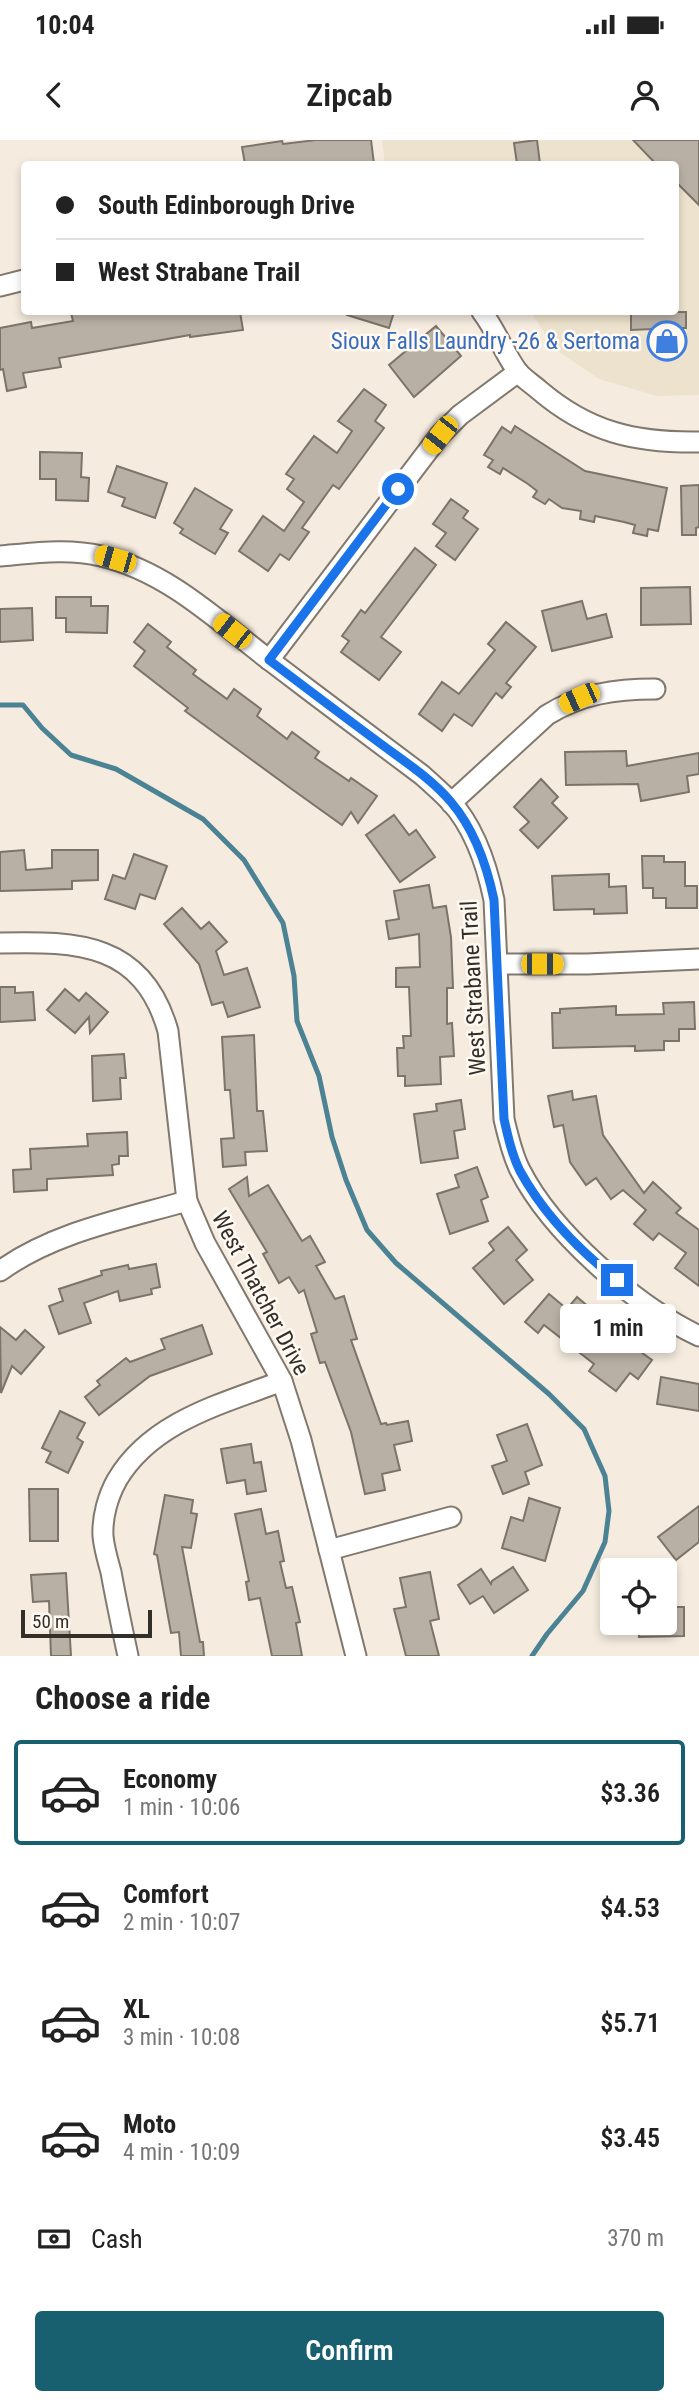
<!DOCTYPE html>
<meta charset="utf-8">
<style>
:root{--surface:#fff;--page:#f2f2f2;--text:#222;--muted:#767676;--line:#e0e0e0;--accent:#185f70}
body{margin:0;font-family:"Roboto Condensed",sans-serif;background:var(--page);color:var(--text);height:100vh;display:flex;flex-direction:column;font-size:26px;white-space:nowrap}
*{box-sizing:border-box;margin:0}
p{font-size:23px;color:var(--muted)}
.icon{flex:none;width:38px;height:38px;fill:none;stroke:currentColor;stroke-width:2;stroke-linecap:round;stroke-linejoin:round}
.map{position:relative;height:1516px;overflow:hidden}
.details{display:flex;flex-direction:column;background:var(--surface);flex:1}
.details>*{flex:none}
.top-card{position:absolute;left:21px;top:21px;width:658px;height:154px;border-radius:7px;box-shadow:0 4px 10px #0003;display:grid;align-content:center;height:154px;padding:0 35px;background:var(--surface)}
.fabs{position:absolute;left:600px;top:1418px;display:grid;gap:14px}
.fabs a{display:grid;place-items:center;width:77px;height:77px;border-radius:7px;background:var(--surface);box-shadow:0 4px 10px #0003;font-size:35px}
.scale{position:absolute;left:21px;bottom:18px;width:131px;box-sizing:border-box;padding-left:7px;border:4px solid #322f2a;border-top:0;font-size:19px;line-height:24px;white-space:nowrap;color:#322f2a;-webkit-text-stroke:5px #fff9f2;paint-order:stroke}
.end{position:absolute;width:32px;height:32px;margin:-16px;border:9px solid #1a73e8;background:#fff;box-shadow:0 0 0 4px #fff}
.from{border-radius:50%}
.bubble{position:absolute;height:49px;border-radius:7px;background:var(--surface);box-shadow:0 4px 10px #0003;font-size:23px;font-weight:600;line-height:49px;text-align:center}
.car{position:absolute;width:21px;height:42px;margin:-21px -10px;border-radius:9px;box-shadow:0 0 5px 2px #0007;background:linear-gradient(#f5c518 24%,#345 0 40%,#f5c518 0 76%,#345 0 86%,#f5c518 0)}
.top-card b{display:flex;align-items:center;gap:24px;height:66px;font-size:26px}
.top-card b+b{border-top:2px solid var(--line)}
.top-card i{width:18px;height:18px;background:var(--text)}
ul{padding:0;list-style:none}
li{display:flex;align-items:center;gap:21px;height:105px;margin:0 14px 10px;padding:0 21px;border:4px solid transparent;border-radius:7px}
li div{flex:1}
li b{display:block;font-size:26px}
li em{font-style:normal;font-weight:600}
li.selected{border-color:var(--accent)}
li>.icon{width:63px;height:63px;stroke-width:1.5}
h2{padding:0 35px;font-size:32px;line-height:84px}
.pay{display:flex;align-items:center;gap:18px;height:77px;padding:0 35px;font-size:26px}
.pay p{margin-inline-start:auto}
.action{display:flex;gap:14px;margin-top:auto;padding:14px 35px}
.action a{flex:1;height:80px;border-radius:7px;background:var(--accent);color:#fff;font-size:28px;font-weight:600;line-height:80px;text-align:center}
.status{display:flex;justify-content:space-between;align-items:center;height:49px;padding:0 35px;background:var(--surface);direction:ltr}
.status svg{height:19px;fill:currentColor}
header{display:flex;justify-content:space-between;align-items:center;height:91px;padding:0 35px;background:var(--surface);font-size:32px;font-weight:600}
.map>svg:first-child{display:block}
</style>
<div class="status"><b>10:04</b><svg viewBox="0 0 49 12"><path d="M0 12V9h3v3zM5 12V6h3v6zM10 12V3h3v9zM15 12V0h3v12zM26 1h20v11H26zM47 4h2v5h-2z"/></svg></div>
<header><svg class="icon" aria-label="back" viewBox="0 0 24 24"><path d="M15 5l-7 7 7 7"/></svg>Zipcab<svg class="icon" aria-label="person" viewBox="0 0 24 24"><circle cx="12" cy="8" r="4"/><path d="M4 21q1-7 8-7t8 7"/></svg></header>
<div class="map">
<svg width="699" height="1516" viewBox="0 0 699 1516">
<rect width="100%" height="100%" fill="#f5ebdf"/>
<polygon fill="#ece2cd" points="382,0 699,0 699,255 657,256 599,239 555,209 531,172 676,172 676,24 385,24"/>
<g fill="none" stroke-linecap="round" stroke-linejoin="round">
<polyline stroke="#4c8394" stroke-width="5" points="0,565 23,565 42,588 71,615 116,629 203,679 244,720 283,783 294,836 297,881 319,936 332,997 346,1040 367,1090 396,1123 549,1254 584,1289 605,1336 609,1371 605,1402 583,1451 547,1494 532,1516"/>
</g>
<g fill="#b9b0a5" stroke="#7c7369" stroke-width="2">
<polygon points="316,0 371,0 374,24 245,24 242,7 282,1 283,4"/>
<polygon points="537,0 540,24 517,24 514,3"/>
<polygon points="633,0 699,0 699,65 676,42 676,24 656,24"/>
<polygon points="81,172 240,172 243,190 190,197 190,195 59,218 61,227 23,233 26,247 7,251 3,229 0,230 0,188 31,182 32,188 73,181 71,173"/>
<polygon points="347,172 394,172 389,188 347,175"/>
<polygon points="631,172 686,172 686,188 681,188 681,206 653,206 653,189 631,190"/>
<polygon points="436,186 461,216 414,257 389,225"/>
<polygon points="364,249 386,265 375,281 384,288 339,349 333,345 302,388 309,392 289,420 280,414 268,431 239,411 263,376 284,391 304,362 287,349 294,339 286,334 314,296 337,313 352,291 338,281"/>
<polygon points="515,286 585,331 667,348 658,391 648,389 647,396 633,393 635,385 624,382 595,376 594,382 580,379 581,371 562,368 549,359 545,364 533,357 537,351 528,344 503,328 500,334 488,327 493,320 484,315 502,287 511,293"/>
<polygon points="40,312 82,313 81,337 89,338 88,361 56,360 56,339 40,339"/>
<polygon points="117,326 167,343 155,378 122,366 125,358 108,352"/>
<polygon points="699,345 699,387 696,388 696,395 682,395 681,346"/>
<polygon points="195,348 232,370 220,389 228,393 215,414 180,393 183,389 174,383"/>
<polygon points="451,359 468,371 463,378 478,389 455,420 436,406 446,393 433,384"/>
<polygon points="415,408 436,425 381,497 401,512 379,540 341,512 349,501 342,496 361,470 365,473"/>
<polygon points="690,447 691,484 641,485 641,448"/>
<polygon points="56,457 91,457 91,466 108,466 107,493 66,492 66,478 56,478"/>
<polygon points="582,461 587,479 606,474 612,497 552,511 542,471"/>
<polygon points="32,468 33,500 0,502 0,469"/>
<polygon points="506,482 536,507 506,543 511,547 502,558 496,553 472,586 454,574 442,591 419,574 442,542 459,554 495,510 488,504"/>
<polygon points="148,484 171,502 167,507 196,530 193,534 227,559 234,549 261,569 257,576 287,599 292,592 319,612 315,618 349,641 351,638 377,656 358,683 351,672 342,685 293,650 185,571 188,568 134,526 145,511 134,502"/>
<polygon points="626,611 627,626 699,613 699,634 687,636 689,652 641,661 638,644 566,645 565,612"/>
<polygon points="541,639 558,657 552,663 567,678 538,708 520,690 529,682 514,667"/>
<polygon points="394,675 409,695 416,690 435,717 400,742 366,695"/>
<polygon points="24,710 26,730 52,728 52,710 98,710 98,740 72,741 72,749 0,751 0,712"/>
<polygon points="134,714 167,726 155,759 140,754 135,769 105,759 113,735 125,739"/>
<polygon points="642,716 664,716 664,722 685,722 685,746 697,746 697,768 666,768 666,758 653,758 653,748 643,748"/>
<polygon points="609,734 609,747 626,746 627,773 594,774 594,769 554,770 552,736"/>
<polygon points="429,745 433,768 446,766 451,797 453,848 447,848 447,884 452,883 454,916 440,917 441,944 405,946 405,936 398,936 397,908 404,908 403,896 411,896 409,847 396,847 396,828 420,827 419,794 389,799 386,781 399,779 394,751"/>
<polygon points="182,768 201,789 209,782 227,802 216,811 224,835 247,828 260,867 228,877 223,862 212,865 199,824 164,784"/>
<polygon points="0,847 15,847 15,853 33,852 35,880 0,882"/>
<polygon points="65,849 79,861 86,853 108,872 90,893 89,877 75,893 47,870"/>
<polygon points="694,862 695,889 679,889 679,901 664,901 664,910 635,911 635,906 553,908 552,873 560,873 560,869 616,866 616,875 664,874 663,863"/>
<polygon points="254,895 257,971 263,971 267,1011 245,1012 246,1025 223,1027 221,999 234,998 230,950 225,950 222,897"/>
<polygon points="124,914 126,938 120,938 121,959 93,961 92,916"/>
<polygon points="572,951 573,960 596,956 603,995 644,1053 653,1042 681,1068 676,1073 699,1090 699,1146 675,1128 686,1113 659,1093 653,1100 634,1084 646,1070 623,1050 611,1059 596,1038 586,1045 570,1022 563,985 554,987 548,956"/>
<polygon points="461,960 465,989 454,991 458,1018 421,1023 414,974 437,971 436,964"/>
<polygon points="127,992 128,1016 119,1016 119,1024 112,1025 113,1035 47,1039 47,1050 14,1052 13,1030 31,1029 30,1009 88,1006 87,994"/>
<polygon points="477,1027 488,1057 481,1060 488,1081 450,1094 437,1054 459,1047 455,1035"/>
<polygon points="247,1037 249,1056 268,1045 302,1101 310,1096 325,1122 316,1126 335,1159 344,1156 357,1199 351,1200 381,1284 386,1283 387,1285 408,1281 412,1301 394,1305 400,1330 382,1334 385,1350 365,1354 351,1292 325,1222 320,1223 311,1194 317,1192 304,1150 299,1153 289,1137 279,1143 263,1114 267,1112 229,1049"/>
<polygon points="508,1087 527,1110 516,1120 533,1140 504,1164 473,1128 494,1110 489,1103"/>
<polygon points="156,1124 160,1147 151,1149 152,1154 120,1161 118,1151 84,1163 91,1183 59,1194 49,1166 63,1161 59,1149 102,1135 101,1131 128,1125 129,1129"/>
<polygon points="549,1154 567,1169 577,1157 603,1179 595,1188 622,1208 627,1202 652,1220 638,1239 630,1233 616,1251 589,1231 594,1224 544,1185 538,1193 525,1182"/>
<polygon points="202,1185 212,1214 150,1236 99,1275 85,1257 100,1245 97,1241 126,1218 130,1222 165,1209 161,1199"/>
<polygon points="0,1187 16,1200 25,1190 44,1207 21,1234 12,1226 1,1253"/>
<polygon points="661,1237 699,1244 699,1271 657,1264"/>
<polygon points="60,1271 85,1283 77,1298 83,1302 68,1333 46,1322 51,1312 42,1308"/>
<polygon points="527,1284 542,1325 525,1332 529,1344 503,1354 492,1326 507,1321 497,1295"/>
<polygon points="251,1304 254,1323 261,1322 266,1351 247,1354 245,1340 227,1343 221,1309"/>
<polygon points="29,1349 58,1349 58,1401 30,1401"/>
<polygon points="165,1355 193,1360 191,1373 197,1374 191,1408 182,1407 200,1502 203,1502 204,1516 181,1516 179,1492 171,1493 157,1415 154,1414"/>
<polygon points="529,1358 560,1368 545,1421 502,1408 511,1377 523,1381"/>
<polygon points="699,1366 699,1402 676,1420 658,1397"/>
<polygon points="261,1369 266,1394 278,1391 284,1421 280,1422 286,1448 292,1447 300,1482 296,1483 302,1516 272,1516 260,1458 249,1460 246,1442 249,1441 235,1374"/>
<polygon points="513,1427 528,1450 494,1473 483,1456 470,1464 458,1445 481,1429 491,1444 492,1441"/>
<polygon points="430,1432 439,1479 430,1481 439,1516 406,1516 394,1469 406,1467 400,1438"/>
<polygon points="66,1433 71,1516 51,1516 49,1461 33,1462 31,1435"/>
<polygon points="665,1467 684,1467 684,1496 639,1497 639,1482 665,1482"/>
</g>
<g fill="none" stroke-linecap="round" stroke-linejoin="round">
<g stroke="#81786e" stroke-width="23">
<g id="minor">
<polyline points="0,146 24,140"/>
<path d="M482,172c14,18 23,43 36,60 6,7 14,12 21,18 49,42 96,53 160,52"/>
<path d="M0,416c34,-3 68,-8 101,0 65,15 115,63 167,103 51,39 102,77 154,116 9,8 19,17 28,26 24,26 37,65 44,99l10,219c4,17 8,35 16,51 32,63 116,136 179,166"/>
<polyline points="269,520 440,295 460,275 518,232"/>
<path d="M451,663l96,-88c34,-21 68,-26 108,-26"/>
<path d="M0,803c78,-2 143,0 168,88l19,170 18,42 77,138 19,59 55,216"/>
<polyline points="498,824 587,824 699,819"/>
<path d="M0,1131c54,-39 124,-52 187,-70"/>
<polyline points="329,1410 451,1377"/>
<path d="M128,1516c-6,-28 -12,-56 -17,-84 -3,-11 -7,-24 -8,-36 -1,-19 5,-40 14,-56 35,-59 105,-76 165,-99"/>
</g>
</g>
<use href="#minor" stroke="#fff" stroke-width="19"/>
</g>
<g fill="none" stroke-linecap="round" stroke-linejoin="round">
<path stroke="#1a73e8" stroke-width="9" d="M398,349l-129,171c37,28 74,56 112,84 24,18 51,35 70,58 23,27 36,64 43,98l10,219c4,18 8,36 16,52 23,42 60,80 97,109"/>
</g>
<defs>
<g id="shop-ring" transform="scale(2.0125)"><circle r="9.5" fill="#fff9f2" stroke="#3f7fe0" stroke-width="1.5"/><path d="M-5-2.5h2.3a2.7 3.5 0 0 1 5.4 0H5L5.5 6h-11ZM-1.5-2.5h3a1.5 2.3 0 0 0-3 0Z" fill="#3f7fe0"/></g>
</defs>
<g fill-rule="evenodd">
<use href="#shop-ring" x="667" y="201"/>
</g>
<g text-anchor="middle" stroke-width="5" stroke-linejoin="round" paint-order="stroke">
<g font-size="23" fill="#366cbe" stroke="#fff9f2" text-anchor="end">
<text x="640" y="209">Sioux Falls Laundry -26 &amp; Sertoma</text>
</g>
<g font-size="23" fill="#322f2a" stroke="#fff9f2">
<text transform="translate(473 848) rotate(-93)" y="8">West Strabane Trail</text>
<text transform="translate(261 1153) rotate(62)" y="8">West Thatcher Drive</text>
</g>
</g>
</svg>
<div class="fabs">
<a><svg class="icon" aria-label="locate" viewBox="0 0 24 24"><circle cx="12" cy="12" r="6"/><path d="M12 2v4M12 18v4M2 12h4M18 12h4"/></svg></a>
</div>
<div class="scale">50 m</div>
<i class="end from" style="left:398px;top:349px"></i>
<i class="end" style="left:617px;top:1140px"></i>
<div class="bubble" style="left:560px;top:1164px;width:116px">1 min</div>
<i class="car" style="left:440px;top:295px;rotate:218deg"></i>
<i class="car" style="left:115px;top:419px;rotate:286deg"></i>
<i class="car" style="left:232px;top:491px;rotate:308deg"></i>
<i class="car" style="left:579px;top:558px;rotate:246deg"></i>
<i class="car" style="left:542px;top:824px;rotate:90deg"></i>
<div class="top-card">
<b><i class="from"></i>South Edinborough Drive</b>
<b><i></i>West Strabane Trail</b>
</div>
</div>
<section class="details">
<h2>Choose a ride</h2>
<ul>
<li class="selected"><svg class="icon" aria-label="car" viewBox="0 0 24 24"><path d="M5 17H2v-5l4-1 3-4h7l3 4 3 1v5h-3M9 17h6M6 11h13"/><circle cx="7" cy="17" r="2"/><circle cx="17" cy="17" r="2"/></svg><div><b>Economy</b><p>1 min · 10:06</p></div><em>$3.36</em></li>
<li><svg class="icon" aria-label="car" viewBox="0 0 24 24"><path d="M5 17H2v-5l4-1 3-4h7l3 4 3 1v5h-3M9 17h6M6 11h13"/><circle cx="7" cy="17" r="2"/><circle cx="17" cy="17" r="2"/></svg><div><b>Comfort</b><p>2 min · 10:07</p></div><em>$4.53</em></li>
<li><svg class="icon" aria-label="car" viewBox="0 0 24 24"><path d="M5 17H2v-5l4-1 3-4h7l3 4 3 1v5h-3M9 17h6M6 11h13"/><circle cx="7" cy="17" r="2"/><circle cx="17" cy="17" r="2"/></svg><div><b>XL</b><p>3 min · 10:08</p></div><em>$5.71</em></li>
<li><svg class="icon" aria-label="car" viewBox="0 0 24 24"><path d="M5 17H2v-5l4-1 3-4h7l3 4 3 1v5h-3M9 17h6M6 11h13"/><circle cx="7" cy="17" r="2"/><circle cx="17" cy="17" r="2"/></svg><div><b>Moto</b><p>4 min · 10:09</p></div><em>$3.45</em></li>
</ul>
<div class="pay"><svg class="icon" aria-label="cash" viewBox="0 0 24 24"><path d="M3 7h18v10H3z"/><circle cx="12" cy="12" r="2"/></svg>Cash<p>370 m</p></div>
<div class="action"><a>Confirm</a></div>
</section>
